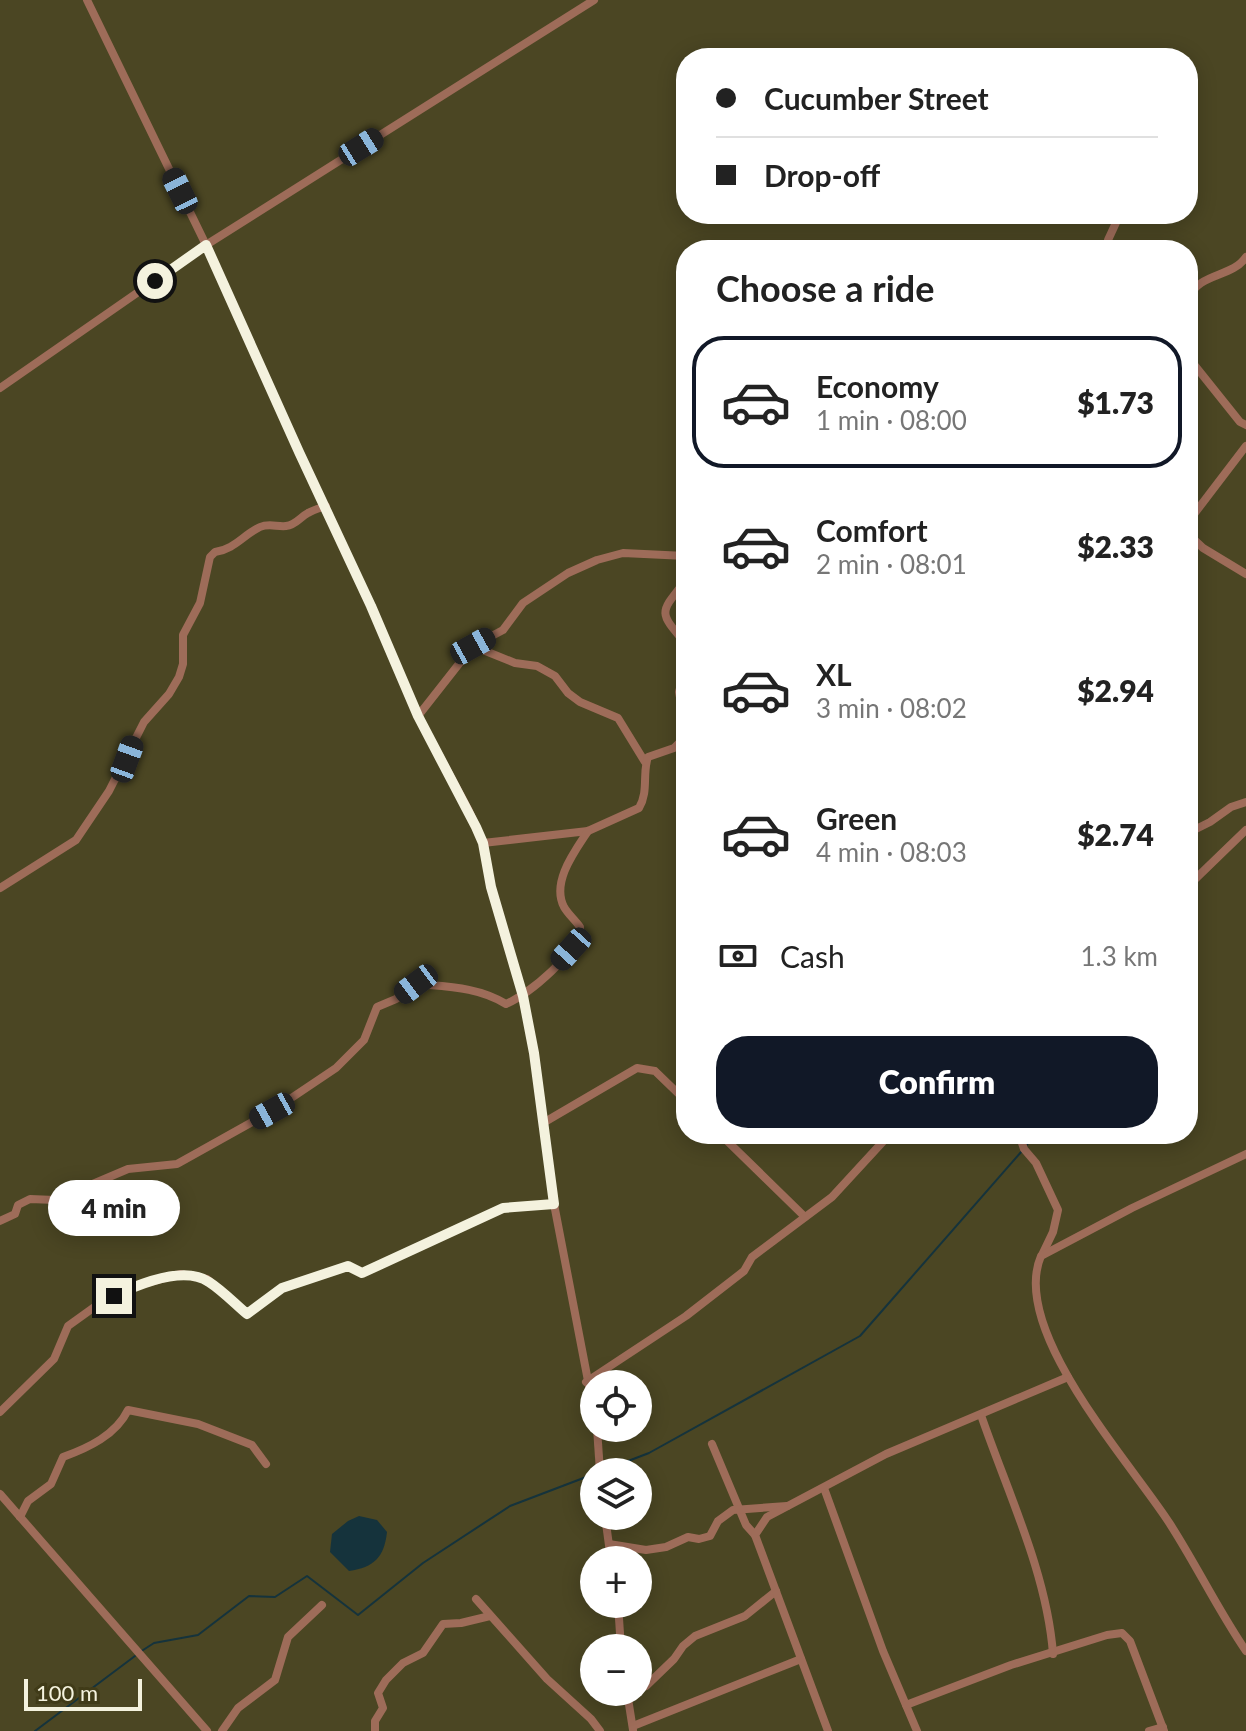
<!DOCTYPE html>
<meta charset="utf-8">
<style>
:root{--surface:#fff;--page:#f2f2f2;--text:#222;--muted:#767676;--line:#e0e0e0;--accent:#111827}
body{margin:0;font-family:Lato,sans-serif;background:var(--page);color:var(--text);height:100vh;display:flex;flex-direction:column;font-size:30px;white-space:nowrap}
*{box-sizing:border-box;margin:0}
p{font-size:26px;color:var(--muted)}
.icon{flex:none;width:44px;height:44px;fill:none;stroke:currentColor;stroke-width:2;stroke-linecap:round;stroke-linejoin:round}
.map{position:relative;flex:1;overflow:hidden}
.panel{position:absolute;left:676px;top:240px;width:522px;height:904px;display:flex;flex-direction:column;background:var(--surface);border-radius:32px;box-shadow:0 4px 20px #0003}
.panel>*{flex:none}
.guide{position:absolute;left:676px;top:48px;width:522px;height:176px;border-radius:32px;box-shadow:0 4px 20px #0003;display:grid;align-content:center;height:176px;padding:0 40px;background:var(--surface)}
.fabs{position:absolute;left:580px;top:1370px;display:grid;gap:16px}
.fabs a{display:grid;place-items:center;width:72px;height:72px;border-radius:50%;background:var(--surface);box-shadow:0 4px 20px #0003;font-size:40px}
.scale{position:absolute;left:24px;bottom:20px;width:118px;box-sizing:border-box;padding-left:8px;border:4px solid #f4f2de;border-top:0;font-size:22px;line-height:28px;white-space:nowrap;color:#f4f2de;-webkit-text-stroke:6px #403b18;paint-order:stroke}
.end{position:absolute;width:36px;height:36px;margin:-18px;border:10px solid #f4f2de;background:#111;box-shadow:0 0 0 4px #111}
.from{border-radius:50%}
.bubble{position:absolute;height:56px;border-radius:28px;background:var(--surface);box-shadow:0 4px 20px #0003;font-size:26px;font-weight:800;line-height:56px;text-align:center}
.car{position:absolute;width:24px;height:48px;margin:-24px -12px;border-radius:10px;box-shadow:0 0 6px 2px #0007;background:linear-gradient(#222 24%,#8ab4d8 0 40%,#222 0 76%,#8ab4d8 0 86%,#222 0)}
.guide b{display:flex;align-items:center;gap:28px;height:76px;font-size:30px}
.guide b+b{border-top:2px solid var(--line)}
.guide i{width:20px;height:20px;background:var(--text)}
ul{padding:0;list-style:none}
li{display:flex;align-items:center;gap:24px;height:132px;margin:0 16px 12px;padding:0 24px;border:4px solid transparent;border-radius:32px}
li div{flex:1}
li b{display:block;font-size:30px}
li em{font-style:normal;font-weight:800}
li.on{border-color:var(--accent)}
li>.icon{width:72px;height:72px;stroke-width:1.5}
h2{padding:0 40px;font-size:36px;line-height:96px}
.pay{display:flex;align-items:center;gap:20px;height:88px;padding:0 40px;font-size:30px}
.pay p{margin-inline-start:auto}
.primary-button{display:flex;gap:16px;margin-top:auto;padding:16px 40px}
.primary-button a{flex:1;height:92px;border-radius:32px;background:var(--accent);color:#fff;font-size:32px;font-weight:800;line-height:92px;text-align:center}
.map>svg:first-child{display:block}
</style>
<div class="map">
<svg width="1246" height="1731" viewBox="0 0 1246 1731">
<rect width="100%" height="100%" fill="#4b4623"/>
<path fill="#15333c" d="M359,1516l18,4 10,12c-3,26 -13,35 -38,39l-19,-19 2,-18 16,-13z"/>
<g fill="none" stroke-linecap="round" stroke-linejoin="round">
<g stroke="#15333c" stroke-width="2">
<polyline points="1026,1146 1034,1134"/>
<polyline points="602,1471 649,1453 860,1336 1022,1151"/>
<polyline points="140,1652 154,1643 198,1635 249,1596 275,1597 307,1576 358,1615 423,1563 510,1506 594,1474"/>
<polyline points="35,1731 135,1656"/>
</g>
<g stroke="#9e6c59" stroke-width="8">
<polyline points="87,0 206,245 299,452 371,606 418,716 469,811 483,843 491,887 523,996 534,1053 554,1204 594,1412"/>
<polyline points="1107,250 1108,240 1120,214"/>
<path d="M1188,299c11,-27 44,-21 58,-42"/>
<polyline points="1188,357 1240,422 1246,425"/>
<polyline points="0,388 206,245 594,0"/>
<polyline points="1188,522 1246,446"/>
<polyline points="1188,534 1203,548 1246,574"/>
<path d="M686,580c-27,34 -28,31 0,64"/>
<polyline points="473,646 515,663 537,666 555,676 568,693 580,702 618,718 645,762"/>
<polyline points="418,716 473,646 503,630 523,603 568,573 597,560 623,553 686,556"/>
<polyline points="1188,833 1210,822 1231,807 1246,802"/>
<path d="M483,843l105,-12 51,-23c10,-17 3,-34 9,-51l26,-9 10,-10 2,-8 -7,-38 7,-26"/>
<polyline points="1188,886 1246,830"/>
<path d="M0,888l76,-48 33,-49 35,-69 25,-28 10,-17 4,-13v-29l17,-32 10,-46 5,-5c20,-3 28,-17 45,-25 9,-4 17,0 26,-1 10,-1 14,-9 22,-13 5,-3 12,-5 18,-7"/>
<polyline points="543,1123 637,1068 655,1071 686,1101"/>
<polyline points="720,1134 805,1217"/>
<polyline points="1019,1134 1024,1149 1036,1163 1058,1210 1053,1232 1042,1255"/>
<path d="M1246,1154l-114,54 -91,48c-32,74 90,207 129,268 27,42 48,86 76,127"/>
<path d="M0,1221l15,-7 3,-9 12,-6 25,1 73,-31 49,-5 95,-53 64,-43 28,-28 13,-33 19,-8 20,-15c33,3 62,3 90,20 23,-10 72,-50 74,-77 -5,-7 -12,-13 -16,-20 -13,-25 11,-56 24,-76"/>
<polyline points="586,1382 686,1316 744,1271 752,1257 832,1197 890,1134"/>
<polyline points="0,1412 54,1359 68,1326 100,1303 129,1288 180,1274 207,1279 247,1314 282,1288 348,1266 362,1273 503,1208 554,1204"/>
<path d="M981,1415c26,76 66,158 72,239"/>
<polyline points="597,1428 600,1472"/>
<polyline points="712,1444 746,1525 755,1535"/>
<polyline points="824,1488 883,1651 917,1731"/>
<polyline points="0,1494 207,1731"/>
<polyline points="605,1516 611,1560"/>
<path d="M20,1517l8,-16 23,-17 12,-27c25,-9 53,-22 65,-47l70,14 54,21 14,19"/>
<polyline points="609,1544 646,1550 666,1547 688,1537 699,1539 710,1536 718,1521 733,1510 787,1506"/>
<polyline points="476,1599 547,1679 591,1719 600,1731"/>
<polyline points="618,1604 621,1648"/>
<polyline points="646,1686 674,1659 683,1646 695,1636 745,1616 776,1591"/>
<polyline points="627,1692 633,1730"/>
<polyline points="906,1705 1011,1665 1107,1635 1122,1633 1130,1641 1164,1731"/>
<polyline points="633,1726 801,1659"/>
<polyline points="222,1731 238,1708 275,1680 288,1637 322,1605"/>
<polyline points="375,1731 375,1721 383,1708 378,1693 386,1680 403,1663 423,1653 443,1624 461,1623 490,1616"/>
<polyline points="828,1731 755,1535 767,1517 886,1454 1068,1377"/>
<polyline points="1149,1731 1163,1727"/>
</g>
</g>
<g fill="none" stroke-linecap="round" stroke-linejoin="round">
<path stroke="#f4f2de" stroke-width="10" d="M114,1296c25,-12 70,-31 95,-14 14,9 26,22 38,32l35,-26 66,-22 14,7 141,-65 51,-4 -20,-151 -11,-57 -32,-109 -8,-44 -7,-16 -58,-111 -47,-110 -72,-154 -93,-207 -51,36"/>
</g>
</svg>
<div class="fabs">
<a><svg class="icon" aria-label="locate" viewBox="0 0 24 24"><circle cx="12" cy="12" r="6"/><path d="M12 2v4M12 18v4M2 12h4M18 12h4"/></svg></a>
<a><svg class="icon" aria-label="layers" viewBox="0 0 24 24"><path d="M12 4l9 5-9 5-9-5zM3 14l9 5 9-5"/></svg></a>
<a>+</a>
<a>−</a>
</div>
<div class="scale">100 m</div>
<i class="end from" style="left:155px;top:281px"></i>
<i class="end" style="left:114px;top:1296px"></i>
<div class="bubble" style="left:48px;top:1180px;width:132px">4 min</div>
<i class="car" style="left:361px;top:147px;rotate:58deg"></i>
<i class="car" style="left:180px;top:191px;rotate:334deg"></i>
<i class="car" style="left:473px;top:646px;rotate:61deg"></i>
<i class="car" style="left:127px;top:759px;rotate:20deg"></i>
<i class="car" style="left:571px;top:949px;rotate:222deg"></i>
<i class="car" style="left:416px;top:984px;rotate:233deg"></i>
<i class="car" style="left:272px;top:1111px;rotate:241deg"></i>
<div class="guide">
<b><i class="from"></i>Cucumber Street</b>
<b><i></i>Drop-off</b>
</div>
<section class="panel">
<h2>Choose a ride</h2>
<ul>
<li class="on"><svg class="icon" aria-label="car" viewBox="0 0 24 24"><path d="M5 17H2v-5l4-1 3-4h7l3 4 3 1v5h-3M9 17h6M6 11h13"/><circle cx="7" cy="17" r="2"/><circle cx="17" cy="17" r="2"/></svg><div><b>Economy</b><p>1 min · 08:00</p></div><em>$1.73</em></li>
<li><svg class="icon" aria-label="car" viewBox="0 0 24 24"><path d="M5 17H2v-5l4-1 3-4h7l3 4 3 1v5h-3M9 17h6M6 11h13"/><circle cx="7" cy="17" r="2"/><circle cx="17" cy="17" r="2"/></svg><div><b>Comfort</b><p>2 min · 08:01</p></div><em>$2.33</em></li>
<li><svg class="icon" aria-label="car" viewBox="0 0 24 24"><path d="M5 17H2v-5l4-1 3-4h7l3 4 3 1v5h-3M9 17h6M6 11h13"/><circle cx="7" cy="17" r="2"/><circle cx="17" cy="17" r="2"/></svg><div><b>XL</b><p>3 min · 08:02</p></div><em>$2.94</em></li>
<li><svg class="icon" aria-label="car" viewBox="0 0 24 24"><path d="M5 17H2v-5l4-1 3-4h7l3 4 3 1v5h-3M9 17h6M6 11h13"/><circle cx="7" cy="17" r="2"/><circle cx="17" cy="17" r="2"/></svg><div><b>Green</b><p>4 min · 08:03</p></div><em>$2.74</em></li>
</ul>
<div class="pay"><svg class="icon" aria-label="cash" viewBox="0 0 24 24"><path d="M3 7h18v10H3z"/><circle cx="12" cy="12" r="2"/></svg>Cash<p>1.3 km</p></div>
<div class="primary-button"><a>Confirm</a></div>
</section>
</div>
